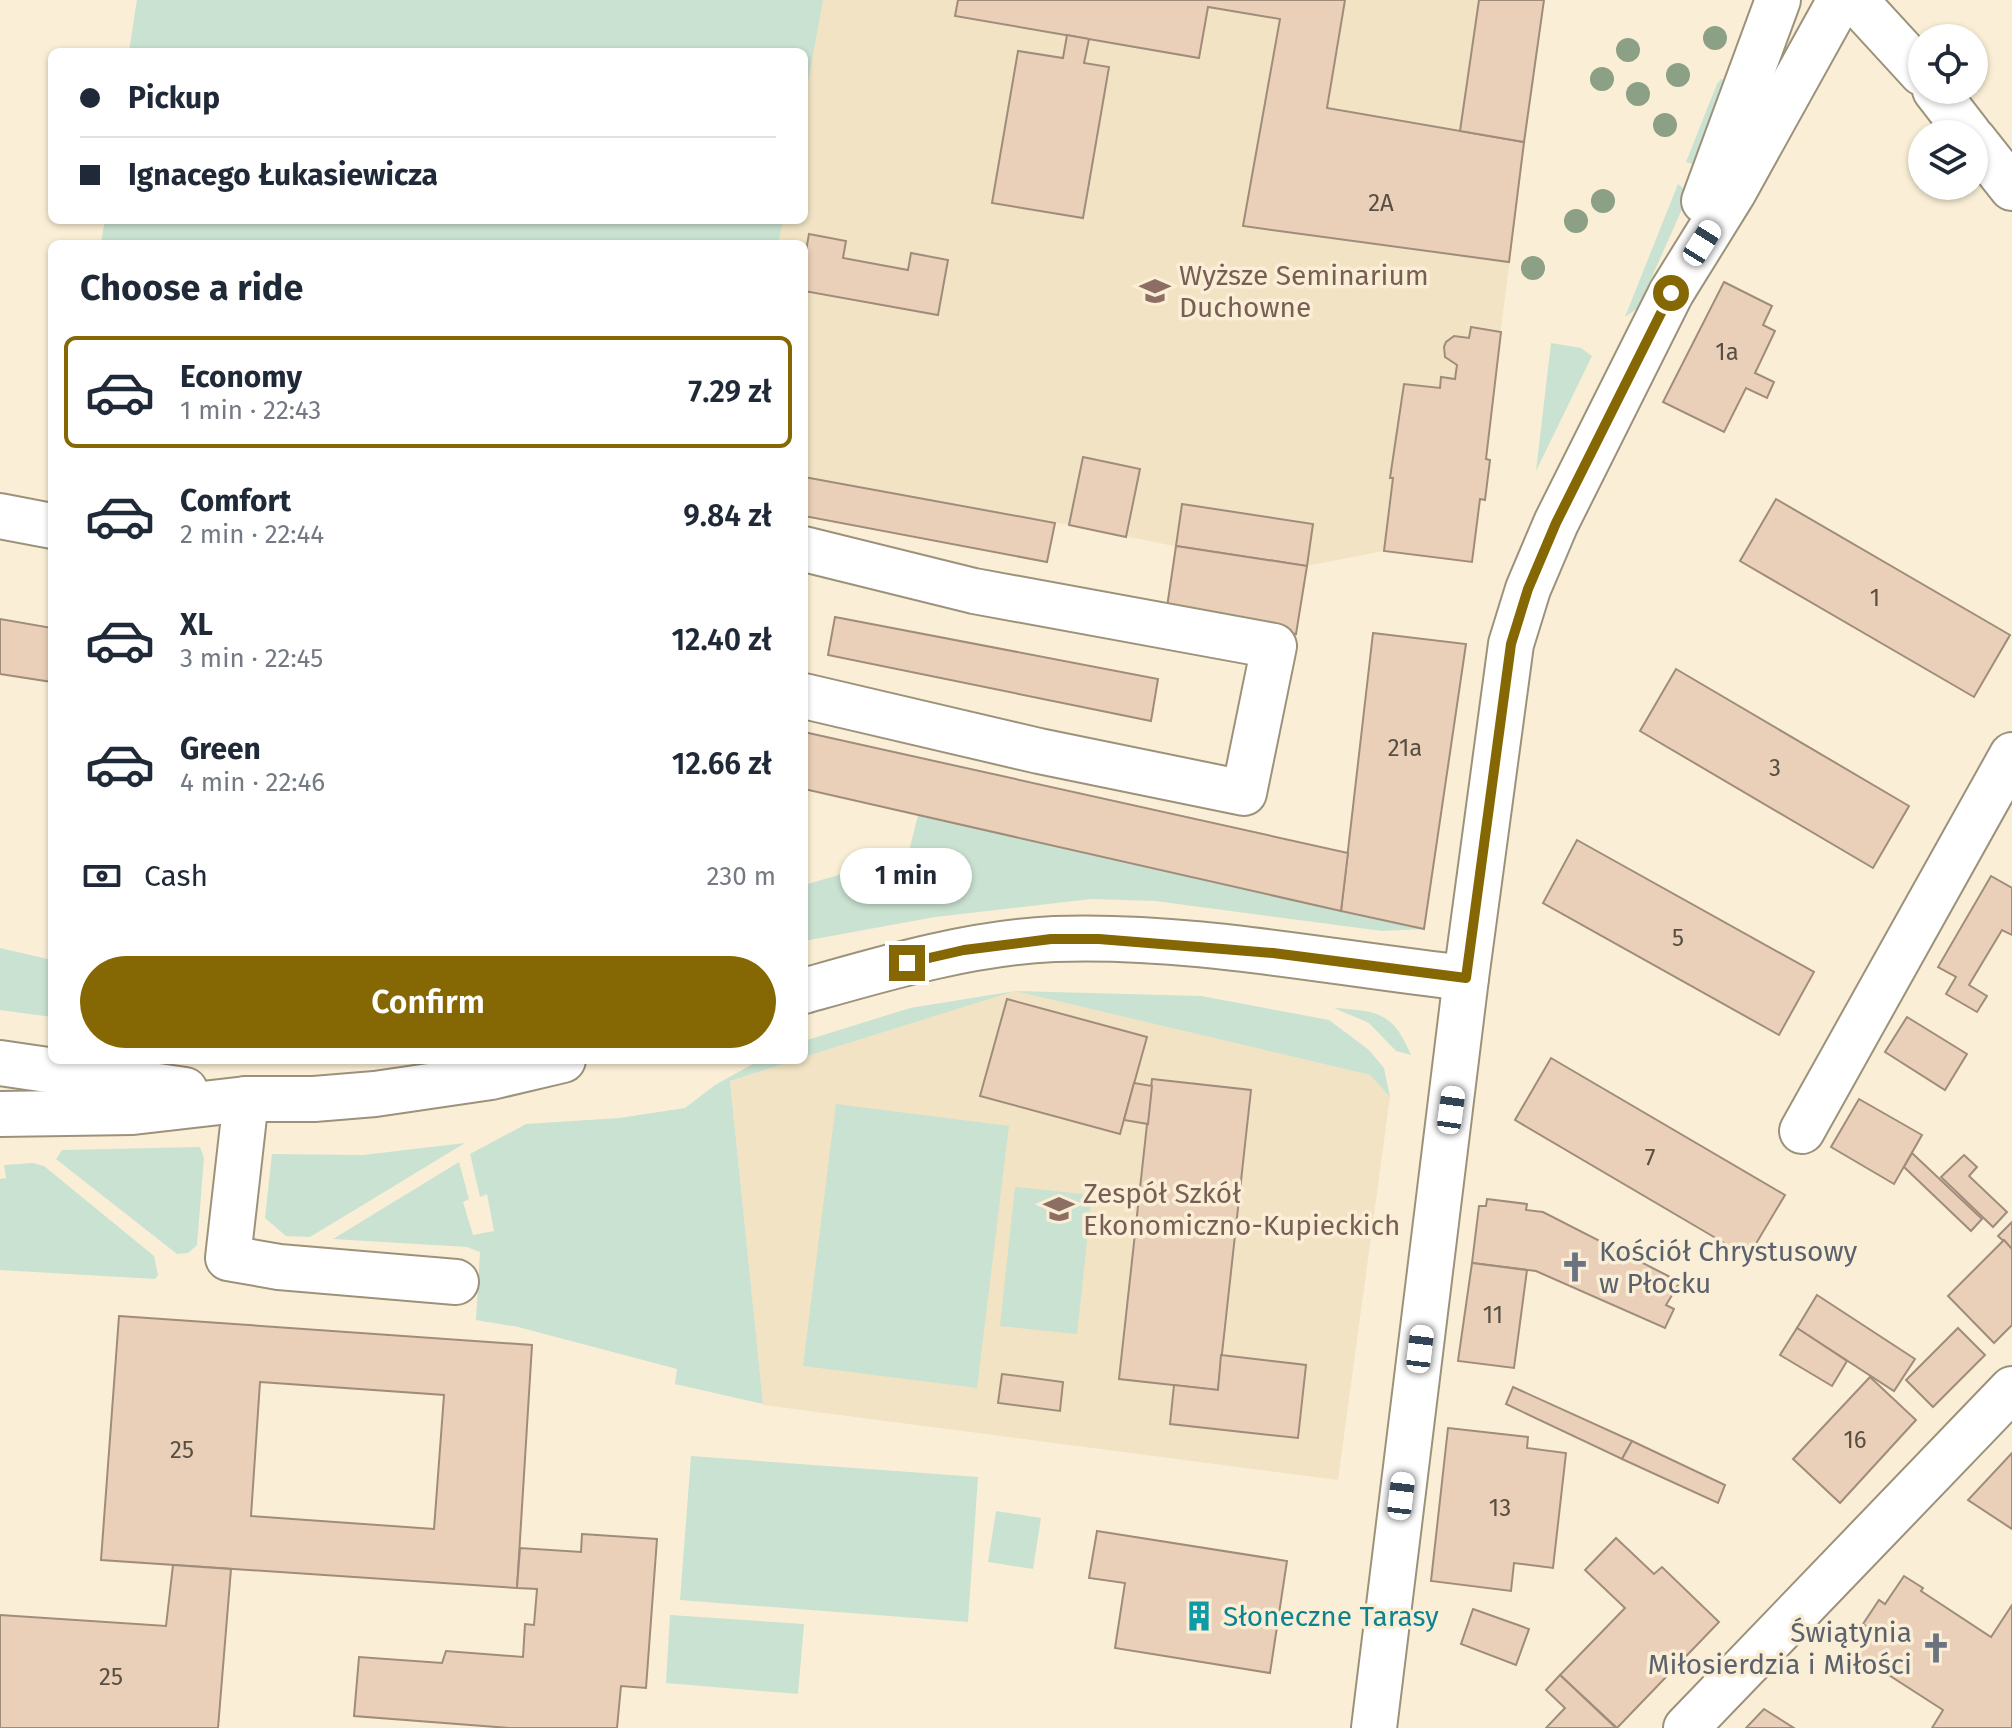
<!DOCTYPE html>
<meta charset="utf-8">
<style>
:root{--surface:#fff;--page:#f2f2f3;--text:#1f2937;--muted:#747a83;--line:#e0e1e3;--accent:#856803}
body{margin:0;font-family:"Fira Sans",sans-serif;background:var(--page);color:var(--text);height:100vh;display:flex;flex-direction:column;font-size:30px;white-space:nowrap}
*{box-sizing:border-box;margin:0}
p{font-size:26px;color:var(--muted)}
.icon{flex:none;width:44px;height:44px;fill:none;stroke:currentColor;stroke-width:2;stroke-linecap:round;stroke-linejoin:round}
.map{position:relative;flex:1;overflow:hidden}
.panel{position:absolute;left:48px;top:240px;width:760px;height:824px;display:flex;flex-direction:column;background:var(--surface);border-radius:12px;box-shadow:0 2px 6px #0004}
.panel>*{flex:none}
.hud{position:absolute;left:48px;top:48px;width:760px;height:176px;border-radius:12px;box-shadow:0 2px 6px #0004;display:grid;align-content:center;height:176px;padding:0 32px;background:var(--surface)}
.buttons{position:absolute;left:1908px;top:24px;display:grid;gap:16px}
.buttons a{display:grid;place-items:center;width:80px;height:80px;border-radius:50%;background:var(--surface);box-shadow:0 2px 6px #0004;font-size:40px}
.end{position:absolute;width:36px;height:36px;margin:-18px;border:10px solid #856803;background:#fff;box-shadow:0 0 0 4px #fff}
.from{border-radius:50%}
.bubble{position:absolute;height:56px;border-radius:28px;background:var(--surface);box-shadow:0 2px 6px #0004;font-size:26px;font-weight:600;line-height:56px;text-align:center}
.car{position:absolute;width:24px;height:48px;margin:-24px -12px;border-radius:10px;box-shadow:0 0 6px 2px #0007;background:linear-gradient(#fff 24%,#345 0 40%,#fff 0 76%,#345 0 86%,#fff 0)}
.hud b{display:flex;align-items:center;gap:28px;height:76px;font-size:30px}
.hud b+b{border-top:2px solid var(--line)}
.hud i{width:20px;height:20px;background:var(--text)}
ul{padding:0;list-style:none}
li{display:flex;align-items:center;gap:24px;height:112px;margin:0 16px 12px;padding:0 16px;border:4px solid transparent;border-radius:12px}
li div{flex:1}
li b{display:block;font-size:30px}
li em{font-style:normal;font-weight:600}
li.active{border-color:var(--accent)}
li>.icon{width:72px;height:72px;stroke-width:1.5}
h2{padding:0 32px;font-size:36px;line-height:96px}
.pay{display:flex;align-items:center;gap:20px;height:88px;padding:0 32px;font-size:30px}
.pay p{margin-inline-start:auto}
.action{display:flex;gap:16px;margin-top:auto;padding:16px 32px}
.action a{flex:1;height:92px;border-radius:48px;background:var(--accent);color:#fff;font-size:32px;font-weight:600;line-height:92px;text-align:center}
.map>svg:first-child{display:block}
</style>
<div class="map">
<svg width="2012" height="1728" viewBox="0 0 2012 1728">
<rect width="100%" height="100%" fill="#faefd6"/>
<g fill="#f1e3c4">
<polygon points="137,0 1544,0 1502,320 1486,458 1490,460 1485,500 1480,500 1472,562 1384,551 1306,566 1169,545 1069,525 804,477 804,244 101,244 105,220 804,220 804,52 129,52"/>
<polygon points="1015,991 1370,1075 1390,1097 1338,1480 763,1405 730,1081 796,1060 804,1060 804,1057"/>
</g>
<g fill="#cae2d1">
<polygon points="137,0 823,0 804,104 804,52 129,52"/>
<polygon points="1721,79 1730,82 1701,159 1693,164 1686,162 1717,84"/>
<polygon points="1678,184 1687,191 1687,198 1638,308 1625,317"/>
<polygon points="105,220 783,220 778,244 101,244"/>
<polygon points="1551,343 1581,348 1592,356 1536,471"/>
<polygon points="918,815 1424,929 1382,931 1155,901 1091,899 935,917 804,941 804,885 908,855"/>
<polygon points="0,948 52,960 52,1017 0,1010"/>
<polygon points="1015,991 804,1057 804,1041 910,1008 1015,991 1201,996 1329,1020 1369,1050 1384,1068 1390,1097 1370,1075"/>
<path d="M1334,1008c44,3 59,4 77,47l-15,-4 -27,-28z"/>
<polygon points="760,1060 796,1060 730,1081 763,1404 675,1384 677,1369 518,1327 476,1320 480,1252 467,1247 333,1239 459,1162 469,1199 463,1202 473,1235 494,1231 487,1194 480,1197 470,1154 526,1124 619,1118 685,1108 715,1085"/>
<polygon points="836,1104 1009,1126 977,1388 803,1366"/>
<polygon points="465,1143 310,1237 286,1236 265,1218 272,1154 363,1155"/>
<polygon points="200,1147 204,1158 197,1245 188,1253 177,1254 56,1159 62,1150"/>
<polygon points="33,1163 44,1166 154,1256 158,1275 155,1279 0,1270 0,1179 6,1178 4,1165"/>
<polygon points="1015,1187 1092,1195 1077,1334 1000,1326"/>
<polygon points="691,1456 978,1477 968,1622 680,1600"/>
<polygon points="996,1511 1041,1518 1033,1569 988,1562"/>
<polygon points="670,1615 804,1624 798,1694 666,1683"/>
</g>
<g fill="#ead0b9" stroke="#a08c7b" stroke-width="2" fill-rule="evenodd">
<polygon points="958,0 1345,0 1327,108 1524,142 1509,262 1243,226 1280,19 1208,7 1199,58 955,16"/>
<polygon points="1479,0 1544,0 1524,142 1460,131"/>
<polygon points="1067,35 1089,39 1084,63 1109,67 1083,218 992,203 1018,51 1063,58"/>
<polygon points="809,234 846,241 843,258 908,270 911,253 948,260 938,315 804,291 804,262"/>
<polygon points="1724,282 1772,306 1763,325 1775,331 1755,373 1774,382 1767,398 1746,388 1724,432 1663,402"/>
<polygon points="1471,327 1501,332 1486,459 1490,460 1485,500 1480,499 1472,562 1384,551 1393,478 1390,478 1404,384 1440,388 1441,377 1455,379 1457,365 1445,357 1444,347 1446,342 1454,336 1469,338"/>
<polygon points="1083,457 1140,469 1126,537 1069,525"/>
<polygon points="804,477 1055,523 1047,562 804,516"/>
<polygon points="1776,499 2010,635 1974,697 1740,561"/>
<polygon points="1182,504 1313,524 1307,566 1176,546"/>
<polygon points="1176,546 1307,566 1296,634 1166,614"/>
<polygon points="835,617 1158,679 1151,721 828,655"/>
<polygon points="0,619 52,628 52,682 0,674"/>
<polygon points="1373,633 1466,644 1424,929 1341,911"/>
<polygon points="1676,669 1909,806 1873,868 1640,731"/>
<polygon points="804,732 1348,853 1341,911 804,789"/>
<polygon points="1577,840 1814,972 1779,1035 1543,903"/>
<polygon points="1991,876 2012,888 2012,935 2002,930 1969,985 1987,996 1977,1012 1946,994 1956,977 1938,967"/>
<polygon points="1007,999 1147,1037 1120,1134 980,1096"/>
<polygon points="1907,1017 1967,1054 1945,1090 1885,1052"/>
<polygon points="1551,1058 1785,1195 1748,1257 1515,1120"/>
<polygon points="1152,1079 1251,1090 1218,1390 1119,1379"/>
<polygon points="1134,1083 1152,1086 1148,1124 1124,1120"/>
<polygon points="1859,1099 1922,1135 1894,1184 1831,1147"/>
<polygon points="1912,1153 1982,1219 1971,1231 1904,1167"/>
<polygon points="1964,1155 1977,1167 1969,1176 2007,1212 1993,1227 1941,1177"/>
<polygon points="1487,1199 1527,1204 1526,1210 1543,1212 1680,1282 1666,1305 1674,1309 1665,1328 1536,1271 1472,1263 1479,1206 1486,1206"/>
<polygon points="2012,1222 2012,1249 1998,1236"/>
<polygon points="2004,1240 2012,1249 2012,1325 1994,1343 1948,1296"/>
<polygon points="1472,1263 1527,1270 1514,1368 1458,1361"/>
<polygon points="1817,1295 1915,1359 1894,1391 1797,1328"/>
<path d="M119,1316l413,29 -15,243 -416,-28zM260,1382l184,13 -10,134 -183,-13z"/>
<polygon points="1797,1328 1847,1361 1832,1386 1780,1355"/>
<polygon points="1958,1328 1985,1355 1933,1407 1906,1380"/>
<polygon points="1221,1355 1306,1365 1298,1438 1170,1424 1174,1385 1218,1390"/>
<polygon points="1002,1374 1063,1382 1060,1411 998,1403"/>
<polygon points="1870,1377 1916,1420 1840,1503 1793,1459"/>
<polygon points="1513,1387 1632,1441 1622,1459 1506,1404"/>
<polygon points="1448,1428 1528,1437 1527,1448 1566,1453 1553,1568 1514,1563 1511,1591 1431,1581"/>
<polygon points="1632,1441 1725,1485 1718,1503 1622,1459"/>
<polygon points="2012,1453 2012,1529 1968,1500"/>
<polygon points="1097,1531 1287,1561 1270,1673 1115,1648 1125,1583 1089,1578"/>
<polygon points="582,1534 657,1539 646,1688 621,1686 617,1728 509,1728 354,1716 359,1657 442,1663 446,1651 523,1657 525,1624 534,1625 537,1589 517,1588 520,1548 581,1552"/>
<polygon points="1616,1538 1654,1574 1662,1567 1719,1622 1617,1728 1560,1675 1625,1608 1585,1570"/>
<polygon points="173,1565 231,1569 218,1728 0,1728 0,1615 166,1626"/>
<polygon points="1904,1576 1923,1588 1921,1591 1991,1637 2012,1605 2012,1728 1932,1728 1943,1710 1873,1665 1870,1670 1854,1659 1872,1630 1863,1624 1879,1600 1885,1604"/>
<polygon points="1473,1609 1529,1629 1516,1665 1461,1644"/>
<polygon points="1560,1675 1616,1728 1546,1728 1565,1708 1546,1690"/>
<polygon points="1764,1709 1794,1728 1746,1728"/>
</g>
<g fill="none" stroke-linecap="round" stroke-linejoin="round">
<g stroke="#9c927b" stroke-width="48">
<g id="minor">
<polyline points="1855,0 1922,73"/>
<polyline points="1935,90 1969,134"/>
<polyline points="1974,140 2012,188"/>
<polyline points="1704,201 1778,0"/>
<polyline points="0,516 52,526"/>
<polyline points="804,549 974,591 1274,646 1244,793 1039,751 804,696"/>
<path d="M804,991c81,-23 165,-48 250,-52 138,-5 275,24 412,39"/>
<polyline points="0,1063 185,1090"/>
<polyline points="246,1099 228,1258 279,1267 456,1282"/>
<polyline points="0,1114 133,1112 246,1099 314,1099 375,1094 491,1077 563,1060"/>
<polyline points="1802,1131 2012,755"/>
<polyline points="1374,1728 1466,978 1511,644 1528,589 1556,523 1671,293 1733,193 1840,0"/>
<polyline points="1686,1728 2012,1389"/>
</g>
</g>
<use href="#minor" stroke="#fff" stroke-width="44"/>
</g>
<g fill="#8ba084">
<circle cx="1715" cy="38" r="12"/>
<circle cx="1628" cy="50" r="12"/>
<circle cx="1678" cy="75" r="12"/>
<circle cx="1602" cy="79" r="12"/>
<circle cx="1638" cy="94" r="12"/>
<circle cx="1665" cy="125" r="12"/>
<circle cx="1603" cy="201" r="12"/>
<circle cx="1576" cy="221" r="12"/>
<circle cx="1533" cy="268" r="12"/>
</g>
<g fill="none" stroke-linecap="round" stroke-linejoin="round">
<polyline stroke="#856803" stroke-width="10" points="907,963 964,950 1051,939 1099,939 1273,953 1466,978 1511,644 1528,589 1556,523 1671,293"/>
</g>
<defs>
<g id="university-bare" transform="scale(2.4)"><path d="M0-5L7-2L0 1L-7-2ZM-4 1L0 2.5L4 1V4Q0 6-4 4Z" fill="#8d6e63" stroke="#faefd6" stroke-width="2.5" paint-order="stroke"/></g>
<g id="school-bare" transform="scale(2.4)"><path d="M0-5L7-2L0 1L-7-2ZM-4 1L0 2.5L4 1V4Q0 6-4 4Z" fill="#8d6e63" stroke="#faefd6" stroke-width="2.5" paint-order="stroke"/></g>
<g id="church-bare" transform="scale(2.4)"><path d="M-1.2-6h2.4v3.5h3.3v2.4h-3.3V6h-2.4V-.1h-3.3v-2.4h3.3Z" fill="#6b7280" stroke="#faefd6" stroke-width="2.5" paint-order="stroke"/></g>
<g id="building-bare" transform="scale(2.4)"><path d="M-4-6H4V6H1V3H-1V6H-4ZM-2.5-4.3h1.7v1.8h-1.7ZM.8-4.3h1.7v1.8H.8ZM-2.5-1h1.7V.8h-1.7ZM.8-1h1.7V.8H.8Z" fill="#0f9aa8" stroke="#faefd6" stroke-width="2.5" paint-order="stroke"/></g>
</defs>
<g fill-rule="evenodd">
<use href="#university-bare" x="1155" y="291"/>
<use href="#school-bare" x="1059" y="1209"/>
<use href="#church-bare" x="1575" y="1267"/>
<use href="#building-bare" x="1199" y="1616"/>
<use href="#church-bare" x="1936" y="1648"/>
</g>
<g text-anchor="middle" stroke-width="7" stroke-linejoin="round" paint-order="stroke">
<g font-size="24" fill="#584f42">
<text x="1381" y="211">2A</text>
<text x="1727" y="360">1a</text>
<text x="1875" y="606">1</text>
<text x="1405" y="756">21a</text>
<text x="1775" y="776">3</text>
<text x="1678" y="946">5</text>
<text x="1650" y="1166">7</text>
<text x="1493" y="1323">11</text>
<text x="1855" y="1448">16</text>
<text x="182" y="1458">25</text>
<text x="1500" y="1516">13</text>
<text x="111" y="1685">25</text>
</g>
<g font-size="28" fill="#785e54" stroke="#faefd6" text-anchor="start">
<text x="1179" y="285">Wyższe Seminarium<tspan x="1179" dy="32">Duchowne</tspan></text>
<text x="1083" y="1203">Zespół Szkół<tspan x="1083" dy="32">Ekonomiczno-Kupieckich</tspan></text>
</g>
<g font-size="28" fill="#5b616d" stroke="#faefd6" text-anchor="start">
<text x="1599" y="1261">Kościół Chrystusowy<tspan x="1599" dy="32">w Płocku</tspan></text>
<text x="1912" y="1642" text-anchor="end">Świątynia<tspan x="1912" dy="32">Miłosierdzia i Miłości</tspan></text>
</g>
<g font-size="28" fill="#0d838f" stroke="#faefd6" text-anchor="start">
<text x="1223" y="1626">Słoneczne Tarasy</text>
</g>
</g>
</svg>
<div class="buttons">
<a><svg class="icon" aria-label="locate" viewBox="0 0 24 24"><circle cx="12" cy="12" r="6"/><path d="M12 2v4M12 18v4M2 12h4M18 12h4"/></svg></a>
<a><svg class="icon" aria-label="layers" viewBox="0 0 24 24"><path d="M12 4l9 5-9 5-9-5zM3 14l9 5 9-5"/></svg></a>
</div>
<i class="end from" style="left:1671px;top:293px"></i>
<i class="end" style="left:907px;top:963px"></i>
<div class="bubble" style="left:840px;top:848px;width:132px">1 min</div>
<i class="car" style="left:1702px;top:243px;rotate:32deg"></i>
<i class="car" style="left:1451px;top:1110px;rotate:8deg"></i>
<i class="car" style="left:1420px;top:1349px;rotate:7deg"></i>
<i class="car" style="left:1401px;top:1496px;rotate:7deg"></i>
<div class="hud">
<b><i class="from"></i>Pickup</b>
<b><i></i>Ignacego Łukasiewicza</b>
</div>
<section class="panel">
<h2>Choose a ride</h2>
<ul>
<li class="active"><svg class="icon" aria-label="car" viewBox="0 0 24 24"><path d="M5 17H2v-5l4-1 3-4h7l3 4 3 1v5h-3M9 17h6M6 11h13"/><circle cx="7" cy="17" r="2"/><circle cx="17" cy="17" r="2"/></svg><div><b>Economy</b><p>1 min · 22:43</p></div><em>7.29 zł</em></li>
<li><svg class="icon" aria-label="car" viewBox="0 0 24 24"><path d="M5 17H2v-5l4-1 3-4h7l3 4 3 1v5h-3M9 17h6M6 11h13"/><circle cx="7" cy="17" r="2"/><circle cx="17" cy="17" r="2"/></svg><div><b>Comfort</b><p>2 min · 22:44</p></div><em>9.84 zł</em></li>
<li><svg class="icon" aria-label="car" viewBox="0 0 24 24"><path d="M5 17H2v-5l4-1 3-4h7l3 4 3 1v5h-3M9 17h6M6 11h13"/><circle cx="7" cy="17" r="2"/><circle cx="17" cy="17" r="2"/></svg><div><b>XL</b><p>3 min · 22:45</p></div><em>12.40 zł</em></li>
<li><svg class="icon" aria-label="car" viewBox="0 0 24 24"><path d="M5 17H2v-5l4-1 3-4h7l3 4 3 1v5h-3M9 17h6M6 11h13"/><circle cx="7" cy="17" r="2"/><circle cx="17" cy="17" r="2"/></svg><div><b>Green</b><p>4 min · 22:46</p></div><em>12.66 zł</em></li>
</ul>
<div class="pay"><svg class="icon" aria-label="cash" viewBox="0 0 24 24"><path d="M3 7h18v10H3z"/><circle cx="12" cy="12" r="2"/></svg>Cash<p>230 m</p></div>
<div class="action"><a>Confirm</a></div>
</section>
</div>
